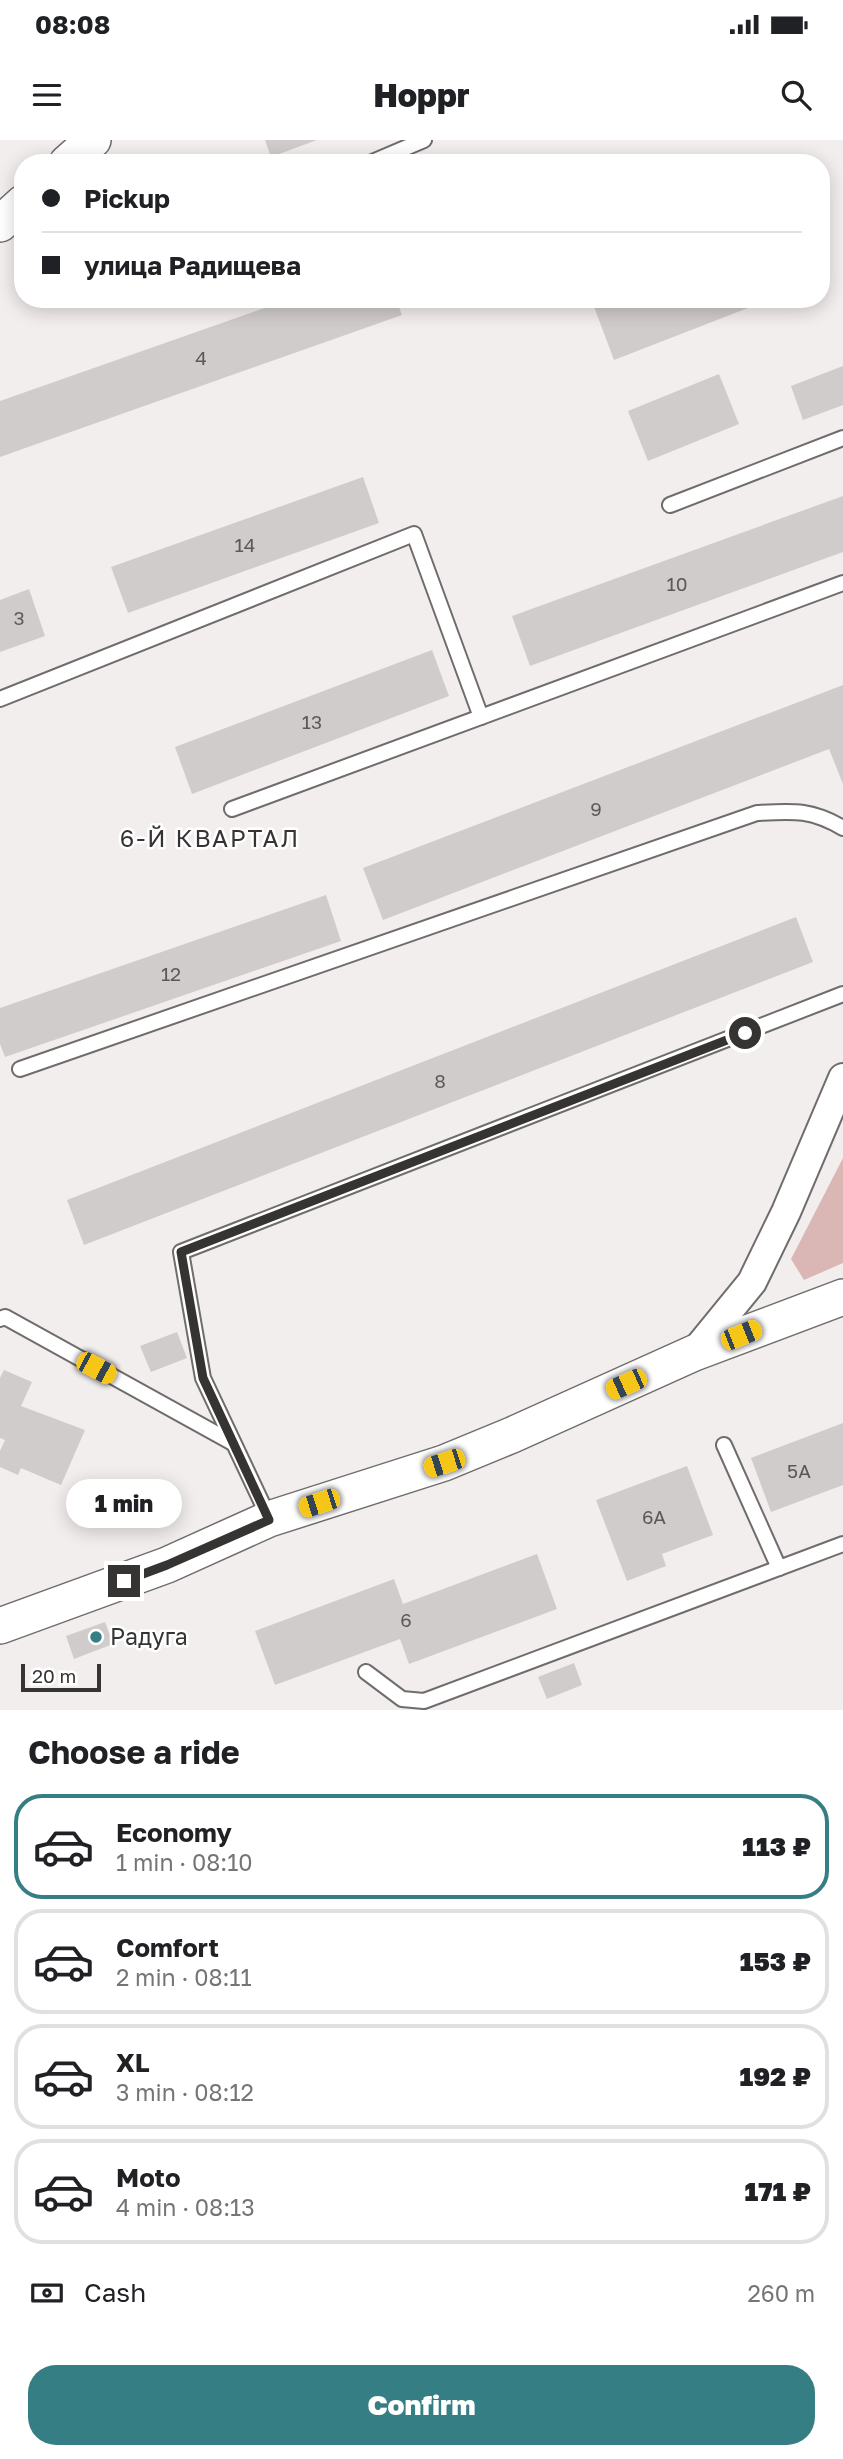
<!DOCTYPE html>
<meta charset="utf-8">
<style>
:root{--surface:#fff;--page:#f6f6f6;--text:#202124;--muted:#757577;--line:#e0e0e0;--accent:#357e83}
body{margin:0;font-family:"Golos Text",sans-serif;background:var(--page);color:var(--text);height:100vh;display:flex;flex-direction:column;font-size:26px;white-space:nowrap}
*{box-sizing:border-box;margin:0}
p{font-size:23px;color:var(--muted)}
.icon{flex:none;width:38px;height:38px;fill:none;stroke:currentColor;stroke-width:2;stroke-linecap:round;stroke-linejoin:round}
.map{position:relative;height:1570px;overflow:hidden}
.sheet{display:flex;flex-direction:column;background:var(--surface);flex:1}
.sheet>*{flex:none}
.hud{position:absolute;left:14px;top:14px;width:816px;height:154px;border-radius:28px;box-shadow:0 4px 18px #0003;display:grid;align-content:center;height:154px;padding:0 28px;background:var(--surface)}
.scale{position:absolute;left:21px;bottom:18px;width:80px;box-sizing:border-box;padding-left:7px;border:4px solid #353433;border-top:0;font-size:19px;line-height:24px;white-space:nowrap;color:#353433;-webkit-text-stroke:5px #fff;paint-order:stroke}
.end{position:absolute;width:32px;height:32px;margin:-16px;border:9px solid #353433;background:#fff;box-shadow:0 0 0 4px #fff}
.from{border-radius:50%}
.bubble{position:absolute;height:49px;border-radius:24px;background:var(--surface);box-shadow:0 4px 18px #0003;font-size:23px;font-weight:800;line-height:49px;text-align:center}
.car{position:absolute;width:21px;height:42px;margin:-21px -10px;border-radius:9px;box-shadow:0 0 5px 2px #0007;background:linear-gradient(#f5c518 24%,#345 0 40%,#f5c518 0 76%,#345 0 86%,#f5c518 0)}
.hud b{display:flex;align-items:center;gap:24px;height:66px;font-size:26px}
.hud b+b{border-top:2px solid var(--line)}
.hud i{width:18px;height:18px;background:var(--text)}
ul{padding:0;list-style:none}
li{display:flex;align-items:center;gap:21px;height:105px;margin:0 14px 10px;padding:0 14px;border:4px solid var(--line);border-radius:28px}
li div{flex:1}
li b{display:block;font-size:26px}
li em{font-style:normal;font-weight:800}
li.active{border-color:var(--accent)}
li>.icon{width:63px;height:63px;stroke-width:1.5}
h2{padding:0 28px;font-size:32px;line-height:84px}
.pay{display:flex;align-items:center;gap:18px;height:77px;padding:0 28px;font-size:26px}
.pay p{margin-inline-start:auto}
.primary-button{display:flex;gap:14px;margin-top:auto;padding:14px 28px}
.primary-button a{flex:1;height:80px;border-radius:28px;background:var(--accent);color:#fff;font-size:28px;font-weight:800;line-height:80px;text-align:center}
.status{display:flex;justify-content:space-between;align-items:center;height:49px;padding:0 35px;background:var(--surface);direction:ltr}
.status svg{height:19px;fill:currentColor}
header{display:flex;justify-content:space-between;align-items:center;height:91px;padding:0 28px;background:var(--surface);font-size:32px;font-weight:800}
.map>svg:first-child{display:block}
</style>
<div class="status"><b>08:08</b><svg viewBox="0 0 49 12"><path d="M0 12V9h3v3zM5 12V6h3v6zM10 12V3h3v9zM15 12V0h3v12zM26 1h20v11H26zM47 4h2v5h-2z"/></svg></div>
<header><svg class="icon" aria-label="menu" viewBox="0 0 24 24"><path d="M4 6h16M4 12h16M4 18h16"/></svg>Hoppr<svg class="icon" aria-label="search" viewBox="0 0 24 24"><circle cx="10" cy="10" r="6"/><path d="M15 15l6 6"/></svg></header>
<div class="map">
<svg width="843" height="1570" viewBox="0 0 843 1570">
<rect width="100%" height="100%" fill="#f3eeee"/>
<polygon fill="#dab7b5" points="843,1018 843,1123 804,1140 791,1119"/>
<g fill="#d0cccb">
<polygon points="265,0 317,0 271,17"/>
<polygon points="290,159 396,159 402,175 0,317 0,261"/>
<polygon points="606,159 771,159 614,220 593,164"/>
<polygon points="843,226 843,265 803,280 791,246"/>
<polygon points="719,234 739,284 648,321 628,271"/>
<polygon points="363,337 379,383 128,473 111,427"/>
<polygon points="843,356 843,412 530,526 512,476"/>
<polygon points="29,449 45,496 0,512 0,460"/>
<polygon points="432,510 449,556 192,654 175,607"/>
<polygon points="843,545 843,644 829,609 383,780 363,728"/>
<polygon points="326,755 341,801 5,917 0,904 0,868"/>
<polygon points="796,777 813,822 84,1105 67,1060"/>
<polygon points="177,1192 187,1218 151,1232 140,1206"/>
<polygon points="4,1230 32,1242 21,1266 85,1290 61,1345 21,1328 18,1335 0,1327 0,1311 5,1300 0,1298 0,1238"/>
<polygon points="843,1283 843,1345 771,1372 751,1318"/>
<polygon points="687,1326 713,1395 662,1414 666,1426 627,1441 596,1360"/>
<polygon points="537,1414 557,1469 409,1524 400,1499 275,1545 255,1491 394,1439 403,1464"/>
<polygon points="105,1482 113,1504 74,1519 66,1496"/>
<polygon points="574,1523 582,1545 547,1559 538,1537"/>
</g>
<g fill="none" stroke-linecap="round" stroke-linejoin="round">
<g stroke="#706c6c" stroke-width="18">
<g id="service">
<polyline points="370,23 424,0"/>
<polyline points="670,365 843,298"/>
<polyline points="0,559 414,394 481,577"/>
<polyline points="232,669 843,443"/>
<path d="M20,929l737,-256c36,-2 54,-4 86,15"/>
<polyline points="0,1179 5,1177 233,1303"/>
<polyline points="724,1305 779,1428"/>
<polyline points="269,1378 203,1238 181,1112 843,854"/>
<polyline points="366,1532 402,1559 424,1561 843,1404"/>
</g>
</g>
<g stroke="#706c6c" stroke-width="32">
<polyline id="minor" points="694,1213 752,1142 786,1072 843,938"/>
</g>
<g stroke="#706c6c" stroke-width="38">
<g id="tertiary">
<polyline points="67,23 93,0"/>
<polyline points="0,84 23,63"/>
<polyline points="0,1486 167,1425 269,1379 444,1323 512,1295 694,1213 843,1157"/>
</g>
</g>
<use href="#service" stroke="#fff" stroke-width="14"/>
<use href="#minor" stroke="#fff" stroke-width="28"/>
<use href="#tertiary" stroke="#fff" stroke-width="35"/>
</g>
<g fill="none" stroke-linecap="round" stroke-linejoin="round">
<polyline stroke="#353433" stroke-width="9" points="124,1441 167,1425 269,1380 203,1238 181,1112 745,893"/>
</g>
<circle fill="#357e83" stroke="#fff" stroke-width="2.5" cx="96" cy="1497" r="7"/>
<g text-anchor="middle" stroke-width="5" stroke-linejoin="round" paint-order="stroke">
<g font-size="19" fill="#5c5a59">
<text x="201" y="225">4</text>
<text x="245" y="412">14</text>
<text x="677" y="451">10</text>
<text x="19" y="485">3</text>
<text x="312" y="589">13</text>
<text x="596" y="676">9</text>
<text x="171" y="841">12</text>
<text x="440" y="948">8</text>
<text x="799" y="1338">5А</text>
<text x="654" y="1384">6А</text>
<text x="406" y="1487">6</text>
</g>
<g font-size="23" fill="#353433" stroke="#fff" text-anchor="start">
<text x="110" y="1505">Радуга</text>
</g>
<g font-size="24" letter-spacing="2" fill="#353433" stroke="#fff">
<text x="210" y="707">6-Й КВАРТАЛ</text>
</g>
</g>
</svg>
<div class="scale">20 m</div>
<i class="end from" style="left:745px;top:893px"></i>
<i class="end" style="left:124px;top:1441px"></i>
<div class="bubble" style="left:66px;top:1339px;width:116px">1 min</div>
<i class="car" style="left:741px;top:1195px;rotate:68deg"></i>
<i class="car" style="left:96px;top:1228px;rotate:118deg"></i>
<i class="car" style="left:626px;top:1244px;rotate:246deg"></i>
<i class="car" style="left:444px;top:1323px;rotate:252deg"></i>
<i class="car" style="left:319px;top:1363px;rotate:252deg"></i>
<div class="hud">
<b><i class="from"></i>Pickup</b>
<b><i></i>улица Радищева</b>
</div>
</div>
<section class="sheet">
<h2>Choose a ride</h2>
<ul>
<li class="active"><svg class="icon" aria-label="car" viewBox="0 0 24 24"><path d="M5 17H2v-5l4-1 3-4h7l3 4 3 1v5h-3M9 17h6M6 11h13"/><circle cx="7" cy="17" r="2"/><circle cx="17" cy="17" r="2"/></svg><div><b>Economy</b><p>1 min · 08:10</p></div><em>113 ₽</em></li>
<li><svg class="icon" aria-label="car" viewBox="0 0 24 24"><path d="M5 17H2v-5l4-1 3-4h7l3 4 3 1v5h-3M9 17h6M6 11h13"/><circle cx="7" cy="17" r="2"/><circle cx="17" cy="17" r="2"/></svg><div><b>Comfort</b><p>2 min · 08:11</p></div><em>153 ₽</em></li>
<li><svg class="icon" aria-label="car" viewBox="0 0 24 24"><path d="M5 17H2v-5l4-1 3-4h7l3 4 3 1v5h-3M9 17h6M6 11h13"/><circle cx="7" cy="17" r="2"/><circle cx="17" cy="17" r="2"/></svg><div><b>XL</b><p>3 min · 08:12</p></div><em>192 ₽</em></li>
<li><svg class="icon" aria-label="car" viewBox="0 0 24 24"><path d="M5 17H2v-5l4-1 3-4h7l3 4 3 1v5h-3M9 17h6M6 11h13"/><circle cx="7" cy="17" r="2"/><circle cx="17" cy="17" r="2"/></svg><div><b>Moto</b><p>4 min · 08:13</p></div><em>171 ₽</em></li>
</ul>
<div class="pay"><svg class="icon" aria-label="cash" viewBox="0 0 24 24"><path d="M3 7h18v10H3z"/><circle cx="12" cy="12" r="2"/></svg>Cash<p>260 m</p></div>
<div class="primary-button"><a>Confirm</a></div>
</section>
